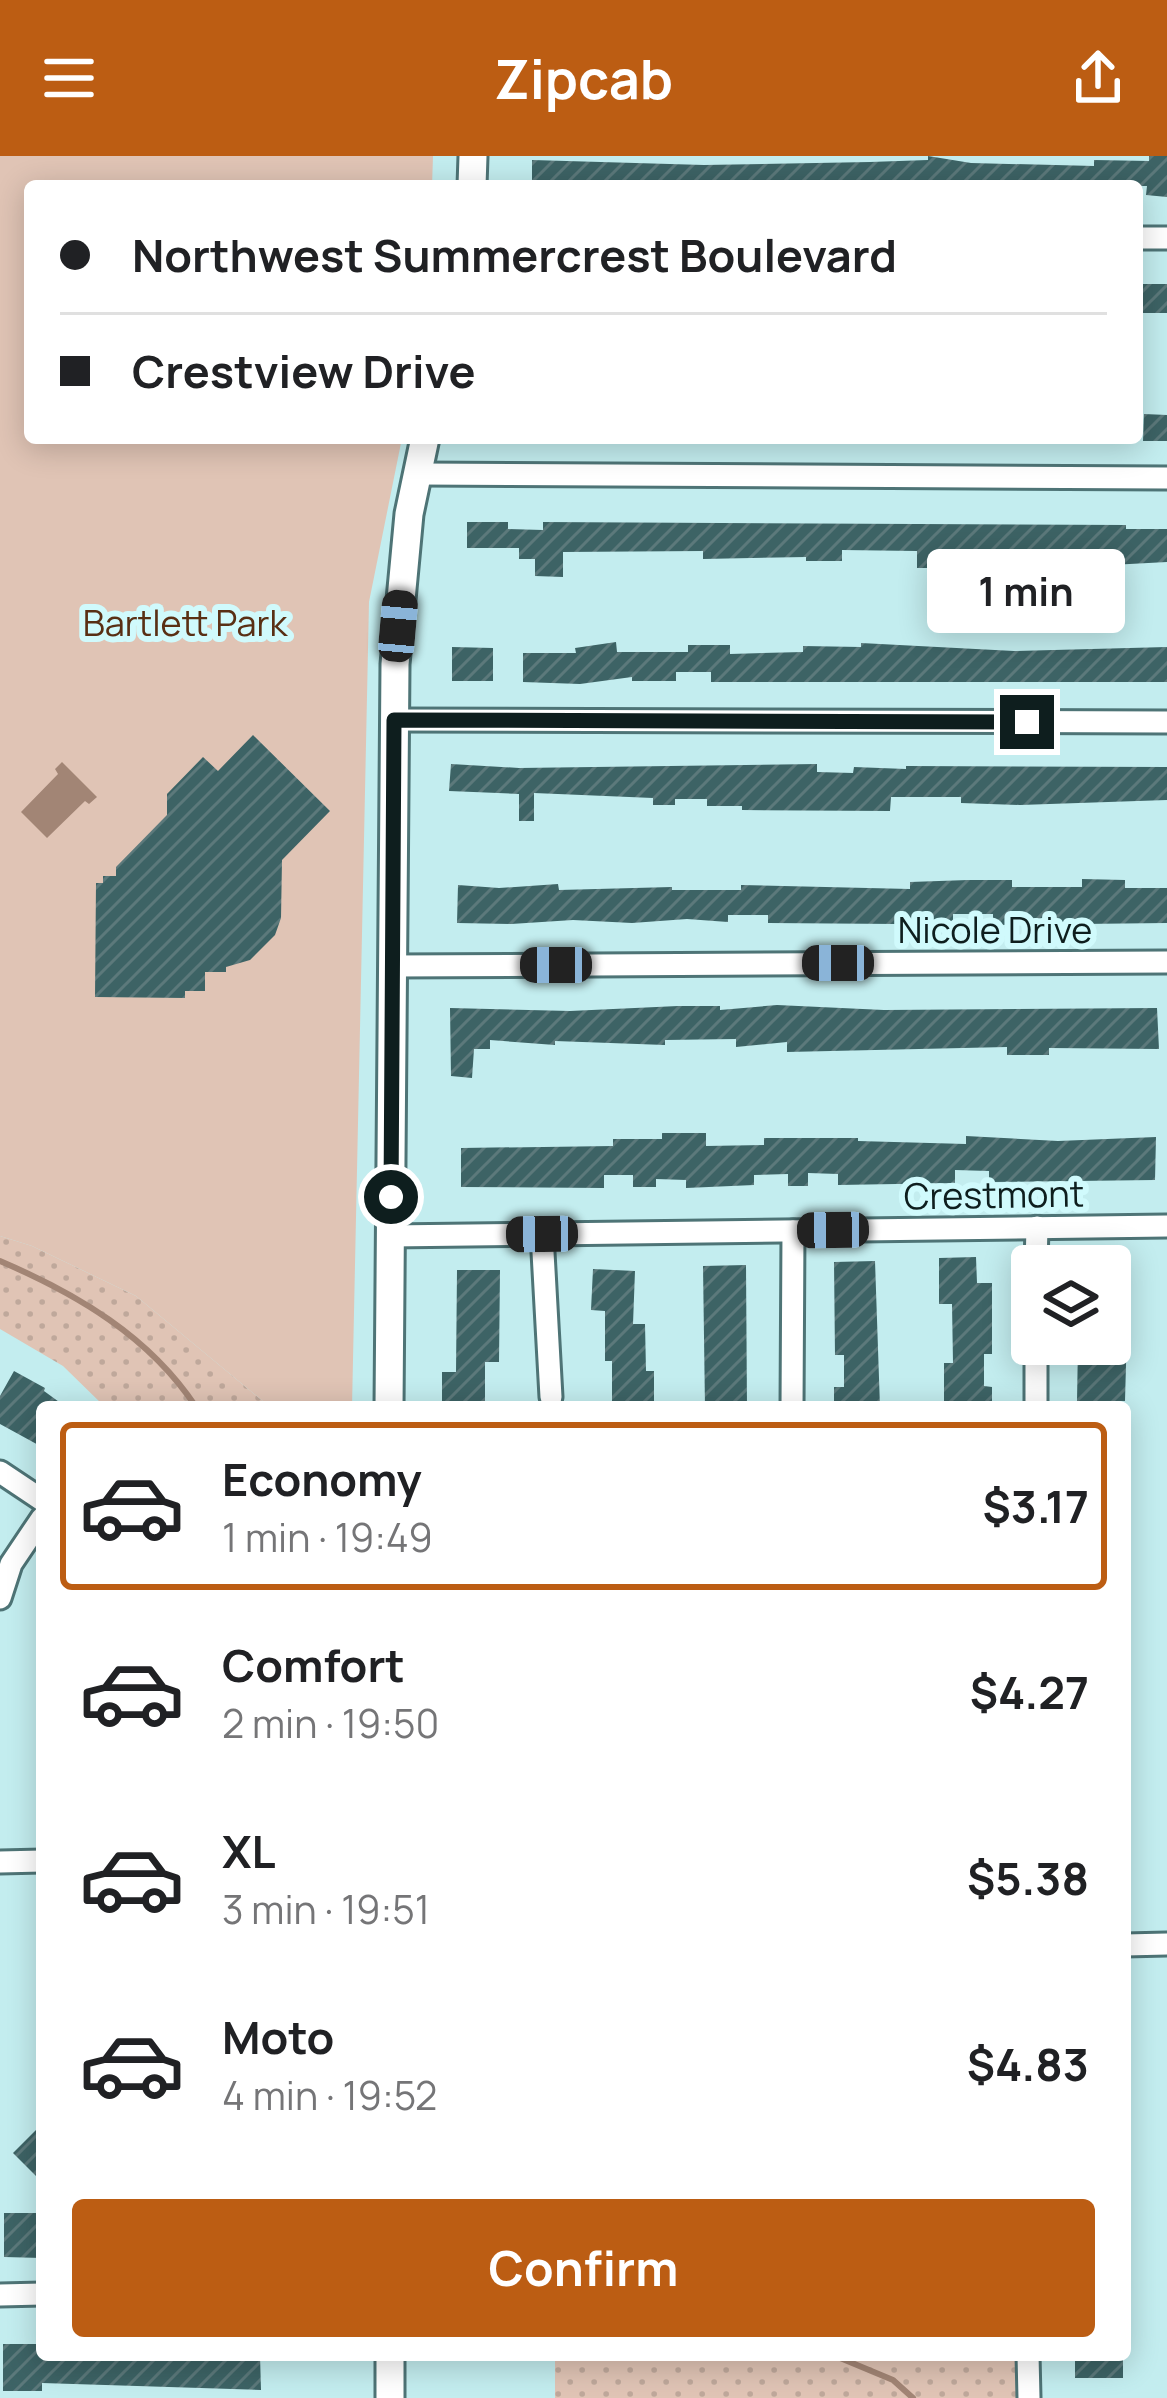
<!DOCTYPE html>
<meta charset="utf-8">
<style>
:root{--surface:#fff;--page:#f2f2f2;--text:#202124;--muted:#757577;--line:#e0e0e0;--accent:#bc5d13}
body{margin:0;font-family:Manrope,sans-serif;background:var(--page);color:var(--text);height:100vh;display:flex;flex-direction:column;font-size:45px;white-space:nowrap}
*{box-sizing:border-box;margin:0}
p{font-size:39px;color:var(--muted)}
.icon{flex:none;width:66px;height:66px;fill:none;stroke:currentColor;stroke-width:2;stroke-linecap:round;stroke-linejoin:round}
.map{position:relative;flex:1;overflow:hidden}
.panel{position:absolute;left:36px;top:1245px;width:1095px;height:960px;display:flex;flex-direction:column;background:var(--surface);border-radius:12px;box-shadow:0 6px 30px #0003}
.panel>*{flex:none}
.guide{position:absolute;left:24px;top:24px;width:1119px;height:264px;border-radius:12px;box-shadow:0 6px 30px #0003;display:grid;align-content:center;height:264px;padding:0 36px;background:var(--surface)}
.controls{position:absolute;left:1011px;top:1089px;display:grid;gap:24px}
.controls a{display:grid;place-items:center;width:120px;height:120px;border-radius:12px;background:var(--surface);box-shadow:0 6px 30px #0003;font-size:60px}
.end{position:absolute;width:54px;height:54px;margin:-27px;border:15px solid #0e1e1e;background:#fff;box-shadow:0 0 0 6px #fff}
.from{border-radius:50%}
.bubble{position:absolute;height:84px;border-radius:12px;background:var(--surface);box-shadow:0 6px 30px #0003;font-size:39px;font-weight:700;line-height:84px;text-align:center}
.car{position:absolute;width:36px;height:72px;margin:-36px -18px;border-radius:15px;box-shadow:0 0 9px 3px #0007;background:linear-gradient(#222 24%,#8ab4d8 0 40%,#222 0 76%,#8ab4d8 0 86%,#222 0)}
.guide b{display:flex;align-items:center;gap:42px;height:114px;font-size:45px}
.guide b+b{border-top:3px solid var(--line)}
.guide i{width:30px;height:30px;background:var(--text)}
ul{padding:21px 0 0;list-style:none}
li{display:flex;align-items:center;gap:36px;height:168px;margin:0 24px 18px;padding:0 12px;border:6px solid transparent;border-radius:12px}
li div{flex:1}
li b{display:block;font-size:45px}
li em{font-style:normal;font-weight:700}
li.on{border-color:var(--accent)}
li>.icon{width:108px;height:108px;stroke-width:1.5}
.primary-button{display:flex;gap:24px;margin-top:auto;padding:24px 36px}
.primary-button a{flex:1;height:138px;border-radius:12px;background:var(--accent);color:#fff;font-size:48px;font-weight:700;line-height:138px;text-align:center}
header{display:flex;justify-content:space-between;align-items:center;height:156px;padding:0 36px;background:var(--accent);color:#fff;font-size:54px;font-weight:700}
.map>svg:first-child{display:block}
</style>
<header><svg class="icon" aria-label="menu" viewBox="0 0 24 24"><path d="M4 6h16M4 12h16M4 18h16"/></svg>Zipcab<svg class="icon" aria-label="share" viewBox="0 0 24 24"><path d="M12 15V3M7 8l5-5 5 5M5 13v7h14v-7"/></svg></header>
<div class="map">
<svg width="1167" height="2242" viewBox="0 0 1167 2242">
<defs>
<pattern id="grass-dots" width="8" height="8" patternUnits="userSpaceOnUse" patternTransform="scale(3)"><rect width="8" height="8" fill="#e0c4b5"/><path d="M2 2h.1M6 6h.1" fill="none" stroke="#bfa89b" stroke-width="1.8" stroke-linecap="round"/></pattern>
<pattern id="building-hatch" width="6" height="6" patternUnits="userSpaceOnUse" patternTransform="scale(3)"><rect width="6" height="6" fill="#3d6365"/><path d="M-1 1l2-2M0 6l6-6M5 7l2-2" fill="none" stroke="#5c797b"/></pattern>
</defs>
<rect width="100%" height="100%" fill="#c3edef"/>
<g fill="url(#grass-dots)">
<polygon points="0,1080 32,1090 136,1140 270,1251 105,1251 63,1210 0,1173"/>
<rect x="555" y="2199" width="462" height="43"/>
</g>
<polygon fill="#e0c4b5" points="0,0 433,0 432,30 30,30 30,282 402,282 369,446 352,1251 270,1251 136,1140 32,1090 0,1080"/>
<polygon fill="#a28575" points="62,606 97,641 89,648 85,645 47,682 21,656 58,618 55,613"/>
<g fill="none" stroke-linecap="round" stroke-linejoin="round">
<g stroke="#a28575" stroke-width="6">
<path d="M0,1105c77,33 149,75 196,146"/>
<polyline points="833,2199 893,2224 913,2242"/>
</g>
</g>
<g fill="url(#building-hatch)">
<polygon points="928,0 971,7 1094,10 1094,4 1149,5 1149,0 1167,0 1167,41 1146,39 1147,30 532,30 532,4 704,9 870,6 928,4"/>
<rect x="1142" y="128" width="25" height="29"/>
<polygon points="1144,258 1167,259 1167,285 1143,285"/>
<polygon points="467,366 508,366 508,373 543,374 543,366 1126,369 1126,373 1167,373 1167,406 1092,410 1092,401 1085,401 1084,396 1011,396 1011,417 989,417 989,404 974,404 974,400 943,400 943,412 917,412 917,395 842,394 842,405 806,405 806,401 703,403 703,395 563,396 563,421 535,420 535,403 519,403 519,392 467,392"/>
<polygon points="616,486 617,496 688,496 688,489 730,489 730,498 803,496 803,490 861,491 861,487 1014,495 1167,491 1167,526 711,526 711,516 676,516 676,525 632,525 632,521 580,528 523,526 523,497 576,497 575,492"/>
<polygon points="452,491 493,492 493,525 452,525"/>
<polygon points="253,579 330,655 282,704 281,762 275,779 250,804 226,811 226,816 205,816 205,835 185,835 185,842 95,841 96,727 103,727 103,720 116,720 116,711 167,659 167,638 203,601 218,615"/>
<polygon points="451,608 519,612 817,608 817,616 853,617 854,611 906,613 906,610 1167,611 1167,644 1020,649 961,647 961,641 891,641 890,655 742,654 742,650 707,650 707,643 675,643 675,649 653,649 653,642 534,637 534,665 519,665 519,638 449,635"/>
<polygon points="1082,723 1125,724 1125,732 1167,732 1167,767 993,769 993,758 953,758 953,766 898,768 768,767 768,759 728,759 728,766 687,763 632,767 573,764 511,768 457,767 458,729 499,732 558,728 559,734 672,731 672,734 741,734 741,729 910,733 910,726 968,724 1012,724 1012,731 1082,731"/>
<polygon points="777,849 884,854 1157,852 1159,893 1049,892 1049,899 1007,899 1007,891 787,896 787,886 736,891 736,883 665,884 665,889 555,885 555,889 490,884 490,893 474,893 472,922 451,920 450,852 570,855 678,850 720,850 720,854"/>
<polygon points="662,977 706,977 706,990 764,989 764,982 858,982 858,985 966,988 966,980 1058,985 1156,981 1155,1024 989,1026 989,1015 955,1014 955,1027 838,1029 838,1018 808,1017 808,1030 788,1030 788,1018 754,1019 754,1029 686,1032 686,1024 656,1023 656,1031 633,1031 633,1019 604,1019 604,1032 461,1031 461,992 613,990 613,983 662,983"/>
<polygon points="976,1101 977,1127 992,1127 992,1198 984,1198 984,1230 992,1231 992,1251 944,1250 944,1207 953,1207 952,1148 939,1148 939,1102"/>
<polygon points="1110,1102 1129,1102 1125,1245 1077,1245 1078,1188 1110,1188"/>
<polygon points="875,1105 880,1251 834,1251 834,1231 844,1231 844,1199 835,1199 834,1106"/>
<polygon points="746,1109 747,1251 705,1251 703,1110"/>
<polygon points="593,1113 635,1115 633,1168 645,1168 646,1215 654,1215 654,1251 612,1251 612,1205 605,1205 605,1155 591,1154"/>
<polygon points="457,1114 500,1114 499,1206 485,1206 485,1251 442,1251 442,1216 456,1216"/>
<polygon points="14,1215 45,1232 44,1235 66,1251 42,1251 42,1291 0,1268 0,1240"/>
<polygon points="42,1968 42,2026 13,1997"/>
<polygon points="4,2057 42,2057 42,2102 4,2101"/>
<polygon points="3,2188 42,2188 42,2199 260,2199 261,2234 42,2227 42,2235 3,2235"/>
<rect x="1075" y="2199" width="48" height="23"/>
</g>
<g fill="none" stroke-linecap="round" stroke-linejoin="round">
<g stroke="#4e7476" stroke-width="27">
<g id="minor">
<polyline points="1137,82 1167,82"/>
<polyline points="421,318 1167,322"/>
<polyline points="394,564 1167,566"/>
<polyline points="392,810 1167,806"/>
<polyline points="542,1078 551,1241"/>
<polyline points="390,1080 1167,1070"/>
<polyline points="1036,1110 1037,1071"/>
<polyline points="792,1251 793,1075"/>
<polyline points="1036,1251 1036,1188"/>
<polyline points="0,1316 42,1344"/>
<polyline points="0,1442 11,1408 42,1362"/>
<polyline points="0,1706 42,1705"/>
<polyline points="1125,1789 1167,1788"/>
<polyline points="0,2139 42,2138"/>
<polyline points="1028,2199 1029,2242"/>
</g>
</g>
<g stroke="#4e7476" stroke-width="33">
<g id="tertiary">
<polyline points="472,30 473,0"/>
<polyline points="389,1251 395,508 409,358 425,282"/>
<polyline points="390,2199 390,2242"/>
</g>
</g>
<use href="#minor" stroke="#fff" stroke-width="21"/>
<use href="#tertiary" stroke="#fff" stroke-width="27"/>
</g>
<g fill="none" stroke-linecap="round" stroke-linejoin="round">
<polyline stroke="#0e1e1e" stroke-width="15" points="391,1041 394,564 1027,566"/>
</g>
<g text-anchor="middle" stroke-width="12" stroke-linejoin="round" paint-order="stroke">
<g font-size="36" fill="#592f14" stroke="#d0fafc">
<text x="185" y="480">Bartlett Park</text>
</g>
<g font-size="36" fill="#0e1e1e" stroke="#d0fafc">
<text x="995" y="787">Nicole Drive</text>
<text transform="translate(994 1039) rotate(-1)" y="13">Crestmont</text>
</g>
</g>
</svg>
<div class="controls">
<a><svg class="icon" aria-label="layers" viewBox="0 0 24 24"><path d="M12 4l9 5-9 5-9-5zM3 14l9 5 9-5"/></svg></a>
</div>
<i class="end from" style="left:391px;top:1041px"></i>
<i class="end" style="left:1027px;top:566px"></i>
<div class="bubble" style="left:927px;top:393px;width:198px">1 min</div>
<i class="car" style="left:398px;top:470px;rotate:5deg"></i>
<i class="car" style="left:838px;top:807px;rotate:270deg"></i>
<i class="car" style="left:556px;top:809px;rotate:270deg"></i>
<i class="car" style="left:833px;top:1074px;rotate:269deg"></i>
<i class="car" style="left:542px;top:1078px;rotate:269deg"></i>
<div class="guide">
<b><i class="from"></i>Northwest Summercrest Boulevard</b>
<b><i></i>Crestview Drive</b>
</div>
<section class="panel">
<ul>
<li class="on"><svg class="icon" aria-label="car" viewBox="0 0 24 24"><path d="M5 17H2v-5l4-1 3-4h7l3 4 3 1v5h-3M9 17h6M6 11h13"/><circle cx="7" cy="17" r="2"/><circle cx="17" cy="17" r="2"/></svg><div><b>Economy</b><p>1 min · 19:49</p></div><em>$3.17</em></li>
<li><svg class="icon" aria-label="car" viewBox="0 0 24 24"><path d="M5 17H2v-5l4-1 3-4h7l3 4 3 1v5h-3M9 17h6M6 11h13"/><circle cx="7" cy="17" r="2"/><circle cx="17" cy="17" r="2"/></svg><div><b>Comfort</b><p>2 min · 19:50</p></div><em>$4.27</em></li>
<li><svg class="icon" aria-label="car" viewBox="0 0 24 24"><path d="M5 17H2v-5l4-1 3-4h7l3 4 3 1v5h-3M9 17h6M6 11h13"/><circle cx="7" cy="17" r="2"/><circle cx="17" cy="17" r="2"/></svg><div><b>XL</b><p>3 min · 19:51</p></div><em>$5.38</em></li>
<li><svg class="icon" aria-label="car" viewBox="0 0 24 24"><path d="M5 17H2v-5l4-1 3-4h7l3 4 3 1v5h-3M9 17h6M6 11h13"/><circle cx="7" cy="17" r="2"/><circle cx="17" cy="17" r="2"/></svg><div><b>Moto</b><p>4 min · 19:52</p></div><em>$4.83</em></li>
</ul>
<div class="primary-button"><a>Confirm</a></div>
</section>
</div>
